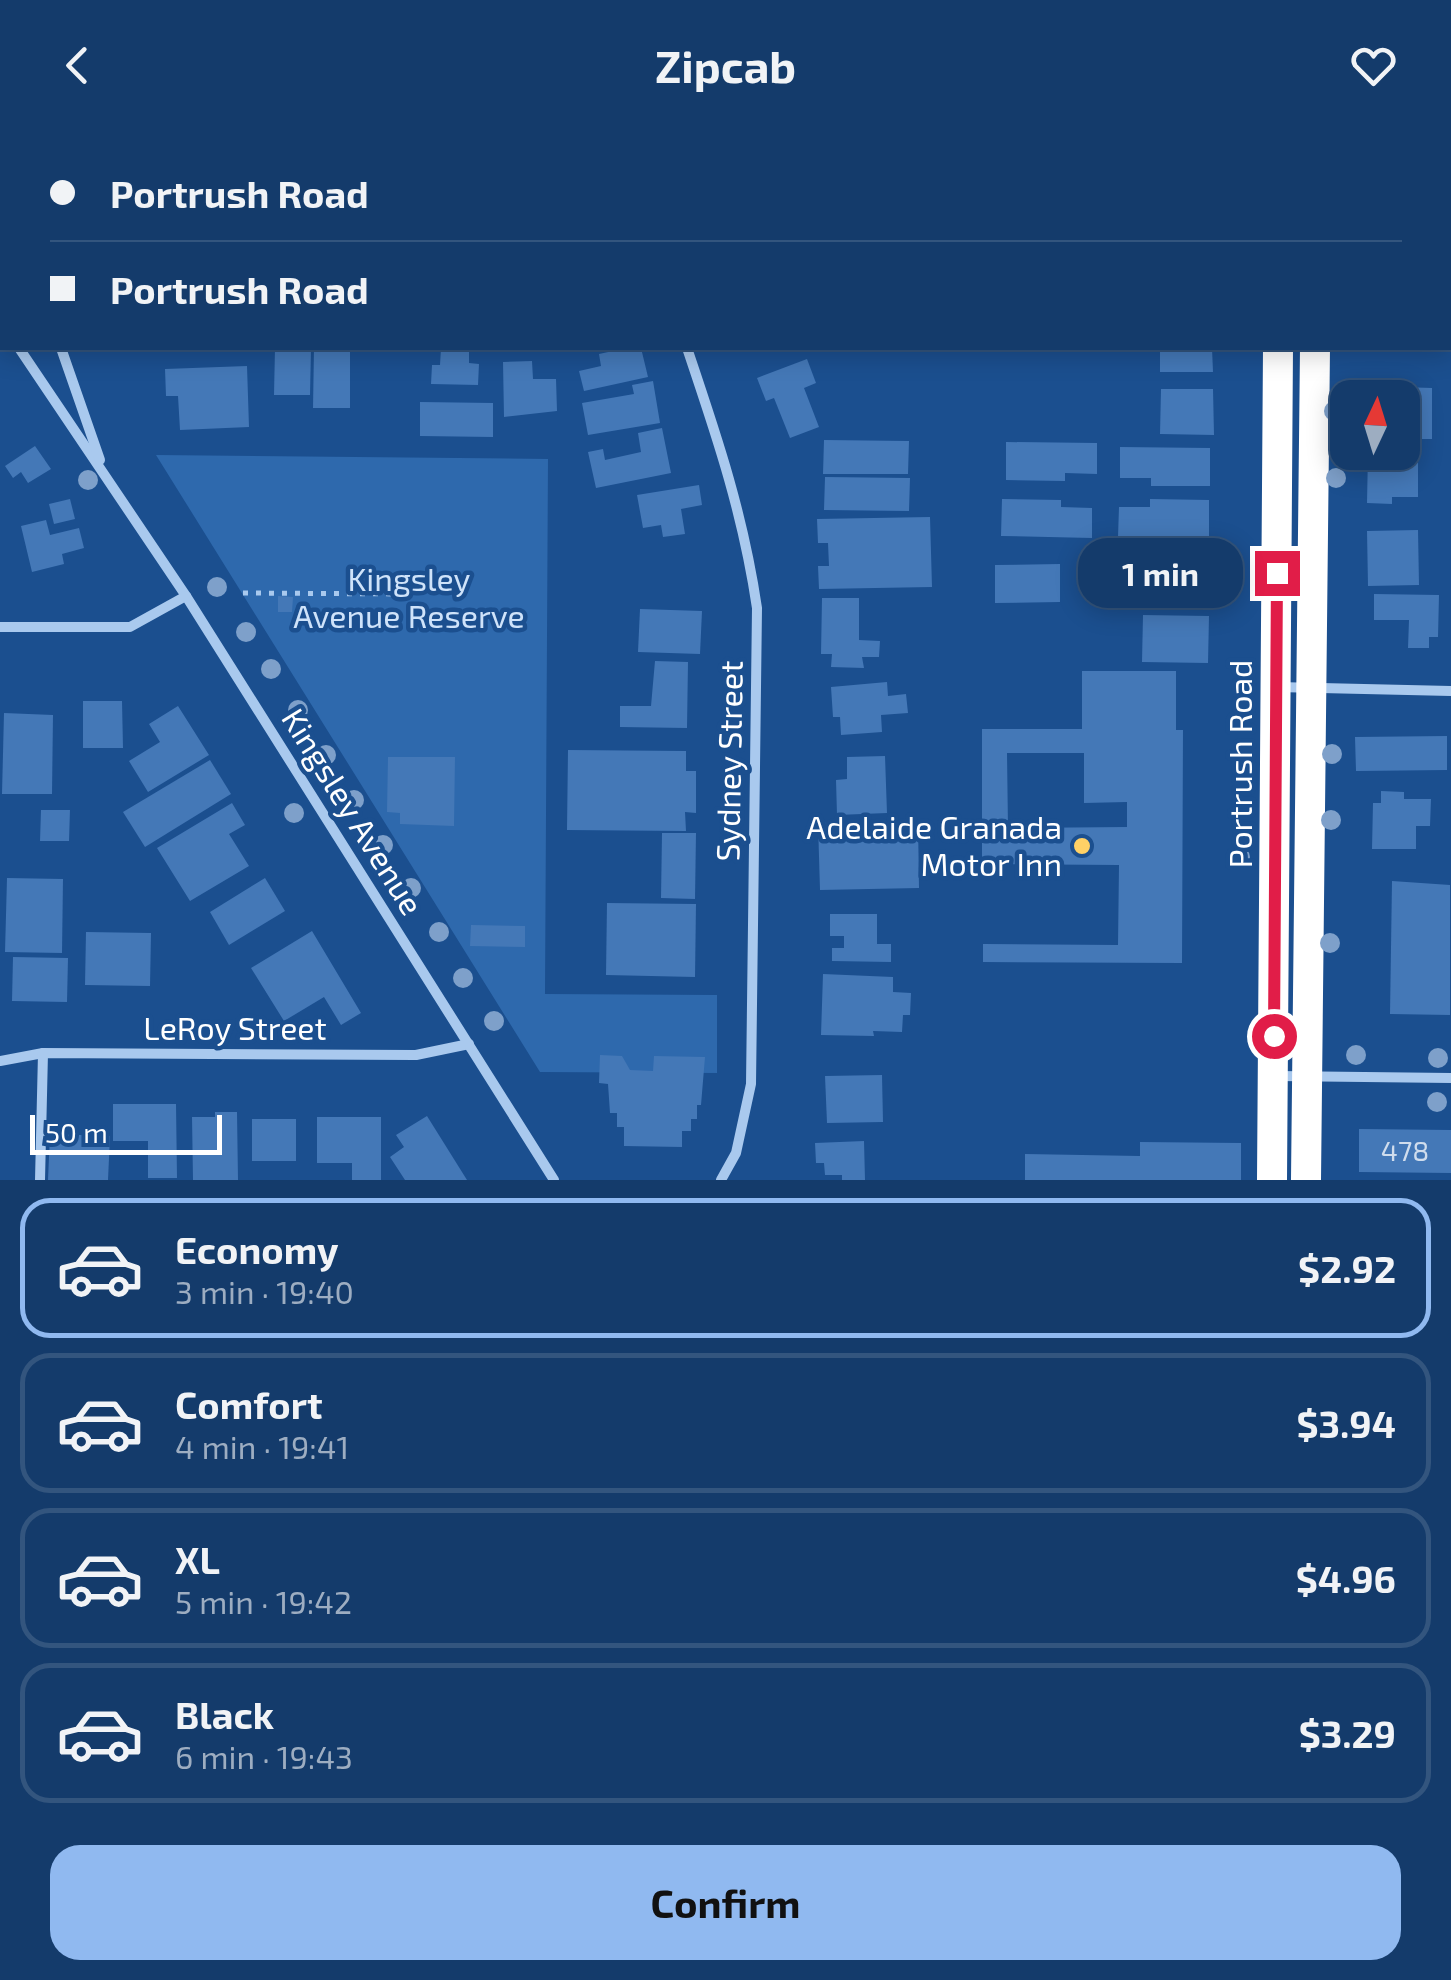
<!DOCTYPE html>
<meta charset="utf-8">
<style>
:root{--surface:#143b6b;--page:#1d4271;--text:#f1f3f6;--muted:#9dadc1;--line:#33557e;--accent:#90b9f0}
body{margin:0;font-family:"Exo 2",sans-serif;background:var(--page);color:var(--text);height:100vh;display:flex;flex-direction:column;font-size:38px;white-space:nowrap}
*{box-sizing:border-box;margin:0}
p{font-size:32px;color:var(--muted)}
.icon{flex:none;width:55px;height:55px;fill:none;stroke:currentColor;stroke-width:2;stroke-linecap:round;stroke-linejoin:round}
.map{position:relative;height:1050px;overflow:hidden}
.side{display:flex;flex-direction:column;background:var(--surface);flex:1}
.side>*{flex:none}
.hud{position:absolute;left:0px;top:0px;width:1452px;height:220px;box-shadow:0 5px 25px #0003,0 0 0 2px var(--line);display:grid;align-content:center;height:220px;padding:0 50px;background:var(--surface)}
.needle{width:65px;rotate:4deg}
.buttons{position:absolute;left:1330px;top:250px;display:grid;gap:20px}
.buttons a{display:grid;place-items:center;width:90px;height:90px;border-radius:20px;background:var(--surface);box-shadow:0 5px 25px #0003,0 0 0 2px var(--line);font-size:50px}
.scale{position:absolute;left:30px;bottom:25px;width:192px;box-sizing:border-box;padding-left:10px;border:5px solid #fff;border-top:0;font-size:28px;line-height:35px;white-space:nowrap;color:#fff;-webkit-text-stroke:8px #1b4f8f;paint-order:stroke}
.end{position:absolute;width:45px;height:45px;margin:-22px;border:12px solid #e11d48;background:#fff;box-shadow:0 0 0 5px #fff}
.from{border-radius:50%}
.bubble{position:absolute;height:70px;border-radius:30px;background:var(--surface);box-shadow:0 5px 25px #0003,0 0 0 2px var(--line);font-size:32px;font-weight:700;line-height:70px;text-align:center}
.hud b{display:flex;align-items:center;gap:35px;height:95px;font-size:38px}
.hud b+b{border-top:2px solid var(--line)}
.hud i{width:25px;height:25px;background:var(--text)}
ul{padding:18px 0 0;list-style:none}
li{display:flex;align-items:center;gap:30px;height:140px;margin:0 20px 15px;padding:0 30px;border:5px solid var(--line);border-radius:30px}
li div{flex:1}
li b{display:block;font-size:38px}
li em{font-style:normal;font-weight:700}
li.selected{border-color:var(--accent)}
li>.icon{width:90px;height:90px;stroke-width:1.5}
.primary-button{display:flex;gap:20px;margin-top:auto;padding:20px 50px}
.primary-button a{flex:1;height:115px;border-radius:30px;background:var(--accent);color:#111;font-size:40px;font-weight:700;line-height:115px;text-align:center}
header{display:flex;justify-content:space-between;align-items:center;height:130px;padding:0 50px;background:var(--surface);font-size:45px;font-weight:700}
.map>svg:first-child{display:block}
</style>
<header><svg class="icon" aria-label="back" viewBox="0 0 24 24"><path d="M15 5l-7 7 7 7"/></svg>Zipcab<svg class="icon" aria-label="heart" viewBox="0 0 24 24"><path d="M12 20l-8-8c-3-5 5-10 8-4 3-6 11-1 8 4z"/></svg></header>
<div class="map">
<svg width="1451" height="1050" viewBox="0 0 1451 1050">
<rect width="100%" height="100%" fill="#1b4f8f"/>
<polygon fill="#2e69ad" points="156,325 548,329 545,864 717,865 717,943 540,942"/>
<g fill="#4478b7" fill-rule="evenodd">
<polygon points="275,218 311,218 310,265 274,265"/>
<polygon points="314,218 350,218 350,278 313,278"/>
<polygon points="441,218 469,218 469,233 479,234 478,255 431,254 432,235 440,235"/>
<polygon points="612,218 641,218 648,247 584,261 579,241 601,236 599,224 613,221"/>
<polygon points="1160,218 1212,218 1213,242 1160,242"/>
<polygon points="807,229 816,253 804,258 819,297 790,308 774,268 766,271 757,248"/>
<polygon points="532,231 533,249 556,249 557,281 504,287 503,232"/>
<polygon points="247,236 249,297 180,300 178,266 166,266 165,239"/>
<polygon points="653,251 660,293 588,305 582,273 634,264 632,255"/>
<polygon points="1371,256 1432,258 1432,309 1402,309 1402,268 1371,268"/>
<polygon points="1161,259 1213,259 1214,305 1160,304"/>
<polygon points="420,272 493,273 493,307 420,306"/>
<polygon points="662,298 671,343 596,358 588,322 603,319 605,330 641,322 638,303"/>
<polygon points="824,310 909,311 908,344 823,344"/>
<polygon points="1006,312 1097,313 1097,344 1065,343 1065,351 1006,350"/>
<polygon points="35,316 51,339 28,353 21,342 13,348 5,336"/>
<polygon points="1120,317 1210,318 1210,356 1151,356 1151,348 1120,348"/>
<polygon points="1368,322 1395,322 1394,328 1418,329 1418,367 1392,367 1392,374 1367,373"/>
<polygon points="825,347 910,348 909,381 824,380"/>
<polygon points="699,355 702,375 681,379 685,404 663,407 661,395 643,398 637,365"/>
<polygon points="70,369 75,389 54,394 49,374"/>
<polygon points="1002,369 1061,370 1061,377 1092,378 1092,408 1001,406"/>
<polygon points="1150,369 1209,370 1209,408 1118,407 1119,377 1150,377"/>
<polygon points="930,387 932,457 819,459 818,436 829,436 828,413 818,413 817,389"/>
<polygon points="46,390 50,405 79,398 84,418 62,424 64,434 32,442 21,396"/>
<polygon points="1418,400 1419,455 1368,456 1367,401"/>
<polygon points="1060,434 1060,472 995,473 995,435"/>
<rect x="1151" y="436" width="65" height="38"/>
<polygon points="1374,464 1439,465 1438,507 1429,507 1429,518 1408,518 1409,490 1374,490"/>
<polygon points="278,466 293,467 292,482 278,482"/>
<polygon points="822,468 859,468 859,510 880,511 879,527 862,527 864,538 831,537 832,524 821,524"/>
<polygon points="640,479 702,481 700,524 638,522"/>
<polygon points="1143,485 1209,486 1208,533 1142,532"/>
<polygon points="655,531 688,532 687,598 620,597 620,576 651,576"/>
<path d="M1082,541h94v59h7l-1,233 -199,-1v-18l135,1 1,-80 -137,-1v-135h100zM1007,623h77v50l43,-1v25l-119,1z"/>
<polygon points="887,552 888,566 906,564 908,583 881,585 882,602 841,605 840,587 833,587 831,557"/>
<polygon points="83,571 122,571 123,618 83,618"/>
<polygon points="178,576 209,625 148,662 129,631 160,612 149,594"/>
<polygon points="4,583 53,585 52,664 2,664"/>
<polygon points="1447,606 1447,640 1356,641 1355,607"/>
<polygon points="568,620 686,621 686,641 696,641 696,683 685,682 686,701 567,700"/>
<polygon points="885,626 887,683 837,685 836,650 847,649 847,627"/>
<polygon points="388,627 455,627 454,696 400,694 400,683 387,682"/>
<polygon points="210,630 231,664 145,717 123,682"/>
<polygon points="1381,661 1404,662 1404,669 1431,669 1430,696 1416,696 1416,719 1372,719 1373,673 1381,673"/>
<polygon points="232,673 245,695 229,704 249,736 190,771 157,718"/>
<polygon points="41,680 70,680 69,711 40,711"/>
<polygon points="918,691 919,758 820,760 818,693"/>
<polygon points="662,703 696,703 695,769 661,768"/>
<polygon points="7,748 63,749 62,823 5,822"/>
<polygon points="265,748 285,781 229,815 210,782"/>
<polygon points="1392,751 1450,755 1450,885 1390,884"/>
<polygon points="607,773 696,774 695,847 606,845"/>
<polygon points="830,784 877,784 877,814 891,814 891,832 832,831 832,818 844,818 844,806 830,806"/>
<polygon points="471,795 525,796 525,817 470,816"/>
<polygon points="312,801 361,883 341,895 324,867 284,891 251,838"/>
<polygon points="86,802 151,803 150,856 85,855"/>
<polygon points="13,827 68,828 67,872 12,871"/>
<polygon points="823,844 893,847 893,862 911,863 910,885 903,885 902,902 873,901 874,906 821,905"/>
<polygon points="600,925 622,926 630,940 653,941 654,926 705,927 701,975 697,975 697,989 691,989 691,1001 682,1001 682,1017 624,1016 624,997 617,997 617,983 610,983 608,954 599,953"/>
<polygon points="882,945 883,992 827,993 825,946"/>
<polygon points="113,974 176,974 177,1048 148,1048 148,1011 113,1011"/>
<polygon points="215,982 237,982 238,1050 193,1050 192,987 215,987"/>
<polygon points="427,986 467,1050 405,1050 390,1027 404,1017 396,1005"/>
<polygon points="317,987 381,987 381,1050 352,1050 352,1033 317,1033"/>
<rect x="252" y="989" width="44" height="42"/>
<polygon points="1359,999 1451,1000 1451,1043 1359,1042"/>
<polygon points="50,1004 110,1006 108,1050 48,1050"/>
<polygon points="864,1011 865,1050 842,1050 842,1045 825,1045 824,1033 816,1033 815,1013"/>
<polygon points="1140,1012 1241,1013 1241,1050 1025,1050 1025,1024 1140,1026"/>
</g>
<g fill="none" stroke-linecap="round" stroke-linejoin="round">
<polyline stroke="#a9c9ee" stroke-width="5" stroke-dasharray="5 8" stroke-linecap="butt" points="243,463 409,464"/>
<g stroke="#a9c9ee" stroke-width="10">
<polyline points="667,0 667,2"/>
<polyline points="49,2 49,0"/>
<polyline points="0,84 2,84"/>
<polyline points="0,188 2,192"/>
<polyline points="19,218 186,466 554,1050"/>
<polyline points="61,218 100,330"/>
<path d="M687,218c30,89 56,165 70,260l-6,476 -15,69 -15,27"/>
<polyline points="0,497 130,497 186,466"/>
<polyline points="1277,557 1451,561"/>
<polyline points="0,931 43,923 416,925 469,914"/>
<polyline points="1277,946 1451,948"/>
<polyline points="40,1050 43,923"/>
</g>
<polyline stroke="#d6e6fa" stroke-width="20" points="1450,86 1451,86"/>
<g stroke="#fff" stroke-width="30">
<polyline points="1281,2 1281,0"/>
<polyline points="1319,2 1319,0"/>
<polyline points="1272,1050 1278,218"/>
<polyline points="1306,1050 1315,218"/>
</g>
</g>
<g fill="#7ea0ca">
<circle cx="1334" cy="281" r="10"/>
<circle cx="1336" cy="348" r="10"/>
<circle cx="88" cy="350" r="10"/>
<circle cx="217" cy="457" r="10"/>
<circle cx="246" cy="502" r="10"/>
<circle cx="271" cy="539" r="10"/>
<circle cx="298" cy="580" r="10"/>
<circle cx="1332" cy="624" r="10"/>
<circle cx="326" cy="625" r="10"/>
<circle cx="354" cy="670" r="10"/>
<circle cx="294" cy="683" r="10"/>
<circle cx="1331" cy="690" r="10"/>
<circle cx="383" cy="715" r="10"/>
<circle cx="1240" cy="727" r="10"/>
<circle cx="411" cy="758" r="10"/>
<circle cx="439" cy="802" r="10"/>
<circle cx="1330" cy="813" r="10"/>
<circle cx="463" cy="848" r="10"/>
<circle cx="494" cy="891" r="10"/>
<circle cx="1356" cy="925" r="10"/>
<circle cx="1438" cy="928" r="10"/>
<circle cx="1437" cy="972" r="10"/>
</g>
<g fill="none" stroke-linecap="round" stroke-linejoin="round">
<polyline stroke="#e11d48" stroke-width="12" points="1274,906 1277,443"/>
</g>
<circle fill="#ffd166" stroke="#1b4f8f" stroke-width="4" cx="1082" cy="716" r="10"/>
<g text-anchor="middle" stroke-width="9" stroke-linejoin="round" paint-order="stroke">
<g font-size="28" fill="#d0dded">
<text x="1405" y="1031">478</text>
</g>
<g font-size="32" fill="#cfe3fa" stroke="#1b4f8f">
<text x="409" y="461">Kingsley<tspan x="409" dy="37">Avenue Reserve</tspan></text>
</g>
<g font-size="32" fill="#fff" stroke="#1b4f8f">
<text transform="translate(730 631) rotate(-89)" y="11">Sydney Street</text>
<text transform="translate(1241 634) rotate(-90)" y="11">Portrush Road</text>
<text transform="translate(352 682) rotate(58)" y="11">Kingsley Avenue</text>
<text x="235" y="910">LeRoy Street</text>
</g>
<g font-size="32" fill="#fff" stroke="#1b4f8f" text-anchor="end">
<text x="1062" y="709">Adelaide Granada<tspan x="1062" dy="37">Motor Inn</tspan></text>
</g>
</g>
</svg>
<div class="buttons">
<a><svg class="needle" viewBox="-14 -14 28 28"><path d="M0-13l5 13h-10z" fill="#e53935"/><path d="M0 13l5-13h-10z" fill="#9dadc1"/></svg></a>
</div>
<div class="scale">50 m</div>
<i class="end from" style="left:1274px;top:906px"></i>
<i class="end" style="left:1277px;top:443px"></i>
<div class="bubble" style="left:1078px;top:408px;width:165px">1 min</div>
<div class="hud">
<b><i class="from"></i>Portrush Road</b>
<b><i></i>Portrush Road</b>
</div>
</div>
<section class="side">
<ul>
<li class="selected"><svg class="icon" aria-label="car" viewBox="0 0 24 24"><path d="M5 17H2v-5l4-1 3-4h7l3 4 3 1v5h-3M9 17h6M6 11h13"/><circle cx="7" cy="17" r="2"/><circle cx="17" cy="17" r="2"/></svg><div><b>Economy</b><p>3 min · 19:40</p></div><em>$2.92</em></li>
<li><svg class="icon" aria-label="car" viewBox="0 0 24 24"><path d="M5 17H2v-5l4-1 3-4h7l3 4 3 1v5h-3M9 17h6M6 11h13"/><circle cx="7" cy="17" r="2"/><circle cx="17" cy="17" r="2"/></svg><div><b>Comfort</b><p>4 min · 19:41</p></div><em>$3.94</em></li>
<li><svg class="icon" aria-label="car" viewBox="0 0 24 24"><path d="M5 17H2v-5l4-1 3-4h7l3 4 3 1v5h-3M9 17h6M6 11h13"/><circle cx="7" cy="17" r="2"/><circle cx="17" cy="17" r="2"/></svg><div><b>XL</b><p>5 min · 19:42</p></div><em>$4.96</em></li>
<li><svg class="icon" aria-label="car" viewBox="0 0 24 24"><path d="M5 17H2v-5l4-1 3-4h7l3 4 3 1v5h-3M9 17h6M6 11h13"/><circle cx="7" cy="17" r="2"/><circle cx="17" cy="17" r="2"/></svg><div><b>Black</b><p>6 min · 19:43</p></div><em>$3.29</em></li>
</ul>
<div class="primary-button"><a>Confirm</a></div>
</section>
